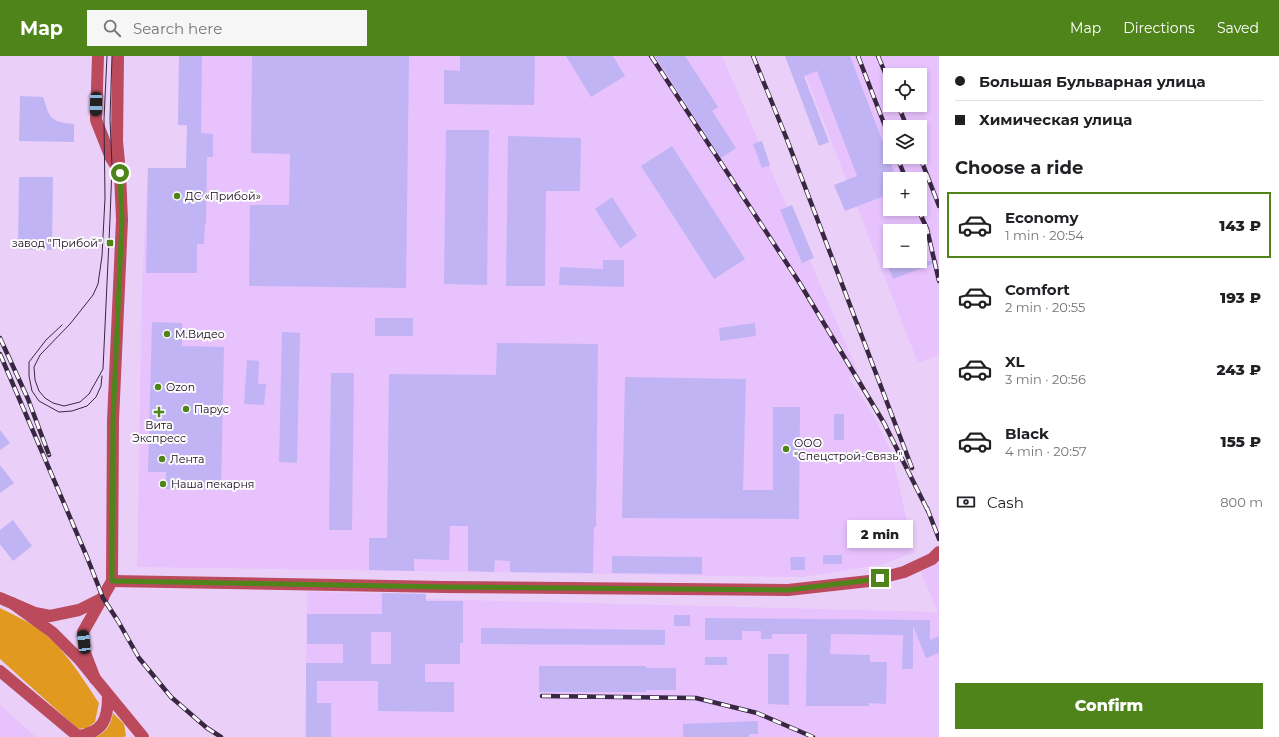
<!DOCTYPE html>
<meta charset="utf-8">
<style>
:root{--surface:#fff;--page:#f6f6f6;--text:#202124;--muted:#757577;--line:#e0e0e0;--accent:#4f841a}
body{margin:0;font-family:Montserrat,sans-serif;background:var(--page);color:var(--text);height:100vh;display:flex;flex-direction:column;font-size:15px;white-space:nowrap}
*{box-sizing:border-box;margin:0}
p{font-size:13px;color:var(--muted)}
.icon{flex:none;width:22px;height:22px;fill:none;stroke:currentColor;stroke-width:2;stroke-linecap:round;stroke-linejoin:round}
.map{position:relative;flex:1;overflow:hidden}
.panel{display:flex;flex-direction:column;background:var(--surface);width:340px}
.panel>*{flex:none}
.banner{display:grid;align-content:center;height:88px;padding:0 16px;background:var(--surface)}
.tools{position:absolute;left:883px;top:12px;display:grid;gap:8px}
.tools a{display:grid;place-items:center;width:44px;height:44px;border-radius:0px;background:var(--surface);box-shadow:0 2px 6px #0003;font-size:20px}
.end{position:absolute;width:18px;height:18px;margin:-9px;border:5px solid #4f841a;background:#fff;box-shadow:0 0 0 2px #fff}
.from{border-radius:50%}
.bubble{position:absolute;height:28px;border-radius:0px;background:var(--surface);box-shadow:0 2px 6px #0003;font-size:13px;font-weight:800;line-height:28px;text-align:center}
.car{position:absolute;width:12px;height:24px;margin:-12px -6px;border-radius:5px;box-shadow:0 0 3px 1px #0007;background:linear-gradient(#222 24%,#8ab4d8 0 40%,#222 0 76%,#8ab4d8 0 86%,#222 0)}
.banner b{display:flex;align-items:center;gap:14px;height:38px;font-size:15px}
.banner b+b{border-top:1px solid var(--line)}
.banner i{width:10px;height:10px;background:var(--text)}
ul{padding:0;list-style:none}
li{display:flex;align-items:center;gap:12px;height:66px;margin:0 8px 6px;padding:0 8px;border:2px solid transparent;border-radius:0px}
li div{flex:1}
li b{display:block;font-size:15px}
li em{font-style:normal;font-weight:800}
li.on{border-color:var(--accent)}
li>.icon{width:36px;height:36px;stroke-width:1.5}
h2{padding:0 16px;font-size:18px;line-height:48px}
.pay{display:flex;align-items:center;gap:10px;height:44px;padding:0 16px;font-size:15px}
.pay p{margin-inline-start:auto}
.button{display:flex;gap:8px;margin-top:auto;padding:8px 16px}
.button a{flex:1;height:46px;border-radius:0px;background:var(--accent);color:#fff;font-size:16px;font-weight:800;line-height:46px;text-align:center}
header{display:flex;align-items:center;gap:24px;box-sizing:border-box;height:56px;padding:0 20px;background:var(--accent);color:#fff}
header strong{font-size:19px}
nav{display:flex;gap:22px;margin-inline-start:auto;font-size:14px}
.search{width:280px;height:36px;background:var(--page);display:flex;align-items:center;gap:10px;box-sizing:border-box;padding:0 14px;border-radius:0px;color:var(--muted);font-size:15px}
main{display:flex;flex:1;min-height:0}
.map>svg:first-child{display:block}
</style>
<header>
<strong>Map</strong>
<div class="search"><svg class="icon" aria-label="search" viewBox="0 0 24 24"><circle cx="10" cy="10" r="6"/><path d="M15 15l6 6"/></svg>Search here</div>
<nav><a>Map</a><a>Directions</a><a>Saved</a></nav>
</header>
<main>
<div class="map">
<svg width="939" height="681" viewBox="0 0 939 681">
<rect width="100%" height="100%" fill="#ead0f9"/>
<g fill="#e8c2fd" fill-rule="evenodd">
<polygon points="179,0 722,0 858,316 849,322 874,360 892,398 914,496 884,508 803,521 137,511 142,230 148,112 186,112 187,70 178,69"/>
<path d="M798,0h141v299l-21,8zM890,19h30v30h-30zM890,71h30v30h-30zM890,123h30v30h-30zM890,175h30v30h-30z"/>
<polygon points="939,504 939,681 305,681 307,536 419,538 425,543 938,556 921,516"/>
<polygon points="0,649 36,681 0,681"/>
</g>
<g fill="#e19920">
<path d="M0,552c12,6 25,12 36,19 27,19 45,49 63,76l-4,19 -8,6 -9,1 -78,-70z"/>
<path d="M113,657l11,11 2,12 -2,1h-29c11,-4 16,-12 18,-24z"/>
</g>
<g fill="#c0b4f4" fill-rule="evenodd">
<polygon points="179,0 202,0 201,77 213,78 213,101 207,101 206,168 205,168 204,188 197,188 197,217 146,217 148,112 186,112 187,69 178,69"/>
<polygon points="252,0 409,0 406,232 249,230 250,149 289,149 290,98 251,97"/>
<polygon points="460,0 535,0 534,49 444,48 444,14 460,15"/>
<polygon points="566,0 613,0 625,20 591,41"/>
<polygon points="655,0 685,0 718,51 712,55 736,92 721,102"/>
<polygon points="785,0 850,0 897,123 890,123 890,138 845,155 834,129 857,120 817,15 804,20 829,86 819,90"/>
<polygon points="20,40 43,41 48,56 51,61 57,65 64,67 74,68 74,86 19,85"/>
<polygon points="446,74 489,74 487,229 444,228"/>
<polygon points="508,80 581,82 580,135 546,135 545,230 506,230"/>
<polygon points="762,85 770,109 762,112 753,88"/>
<polygon points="672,90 745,203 714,223 641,110"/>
<polygon points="19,121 53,121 52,194 18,193"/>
<polygon points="612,141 637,180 620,192 595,153"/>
<polygon points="792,149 814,202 802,207 780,154"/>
<polygon points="603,204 624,204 624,231 559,229 560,211 603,213"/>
<polygon points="886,205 938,205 938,206 893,223"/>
<rect x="375" y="262" width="38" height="18"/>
<polygon points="152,266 182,267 182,290 224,291 221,434 166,433 166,416 148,416"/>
<polygon points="755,267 756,280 720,285 719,272"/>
<polygon points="282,276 300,277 297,407 279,406"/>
<polygon points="497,287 598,288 596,471 594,471 593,517 510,516 510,505 495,504 494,516 468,515 468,470 450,470 449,504 414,503 414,515 369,514 369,482 387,482 389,318 496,319"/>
<polygon points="247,304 259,305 258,328 266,328 264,349 244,348"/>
<polygon points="331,317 354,317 352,474 329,474"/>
<polygon points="625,321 746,323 743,434 773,434 773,351 800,351 799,463 622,462"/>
<rect x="834" y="358" width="10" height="26"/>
<polygon points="0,374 10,387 0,394"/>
<polygon points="0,409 14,427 0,437"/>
<polygon points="13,464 32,490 13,505 0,488 0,474"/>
<rect x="823" y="499" width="19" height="9"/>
<polygon points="612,500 702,501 702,518 612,517"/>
<polygon points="790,501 805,501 805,514 791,514"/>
<path d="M382,537l44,1v7h37v42h-3v21h-35v18h29v30l-76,-1v-30h-61v22h14v34h-25v-74h37v-19h-36v-30h75zM371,576h20v32h-20z"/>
<rect x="674" y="559" width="16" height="11"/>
<polygon points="705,562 930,564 930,584 939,580 939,597 926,602 913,570 913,613 902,613 903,579 831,578 830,598 870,599 870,606 887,606 886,648 869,647 869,650 806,650 807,578 772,578 772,583 761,583 761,575 742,575 742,584 705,584"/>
<polygon points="481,572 665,574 665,589 481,588"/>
<polygon points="768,598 789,598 789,649 768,648"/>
<rect x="705" y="601" width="22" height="8"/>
<polygon points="539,610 646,610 646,612 676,612 676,634 646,634 646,636 539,636"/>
<polygon points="758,665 758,678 749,678 749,681 683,681 683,668"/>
</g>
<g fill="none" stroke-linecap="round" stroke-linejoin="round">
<g stroke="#ba4a5c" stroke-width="12">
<polyline points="98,0 96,64 111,102 118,113"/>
<polyline points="112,525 445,531 788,534 869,525 904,516 932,503 939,496"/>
<polyline points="0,542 35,557 50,560 79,554 103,542"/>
<polyline points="12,547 52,576 79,603 143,681"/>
<polyline points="0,615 79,681"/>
<polyline points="95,623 85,597 83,576 112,525 113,365 122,164 120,117 117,85 118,0"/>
<path d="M78,680c25,-4 30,-16 30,-40"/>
</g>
<g stroke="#392742" stroke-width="1">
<polyline points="107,0 104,63 105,142 102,200 98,228 93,239 70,268 40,299 34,311 35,324 39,335 45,342 53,347 64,350 80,346 89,338 103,313 110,163 112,110 110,63 112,0"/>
<polyline points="62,269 46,284 29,306 29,320 32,335 39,345 59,356 72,355 87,350 96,341 101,330 102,320"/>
</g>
<g stroke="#392742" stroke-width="4.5">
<g id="rail">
<polyline points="651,0 799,226 884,367 928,455"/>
<polyline points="753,0 786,81 912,412"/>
<polyline points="858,0 890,83"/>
<polyline points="878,0 890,29"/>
<polyline points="898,49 907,71"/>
<polyline points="897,101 906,123"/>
<polyline points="920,101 939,150"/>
<polyline points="918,153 927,173 939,225"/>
<polyline points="0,282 28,343 49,399"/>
<polyline points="0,298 87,501 103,542 118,565 139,602 171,641 207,672 221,681"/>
<polyline points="927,452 939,483"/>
<polyline points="542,640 696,642 757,657 813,681"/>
</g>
</g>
<use href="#rail" stroke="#fcfcfc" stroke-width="3" stroke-dasharray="9" stroke-linecap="butt"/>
</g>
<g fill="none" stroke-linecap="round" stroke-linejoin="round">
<polyline stroke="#4f841a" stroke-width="5" points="120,117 122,164 113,365 112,525 445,531 788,534 869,524 880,522"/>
</g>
<g fill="#4f841a" stroke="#fcfcfc" stroke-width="1.5">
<circle cx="177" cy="140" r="4"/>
<rect x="106" y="183" width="8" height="8" rx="2"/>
<circle cx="167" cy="278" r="4"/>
<circle cx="158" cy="331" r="4"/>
<circle cx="186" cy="353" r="4"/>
<path d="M157 350h4v4h4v4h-4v4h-4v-4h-4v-4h4z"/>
<circle cx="786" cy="393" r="4"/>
<circle cx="162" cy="403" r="4"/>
<circle cx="163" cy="428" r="4"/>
</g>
<g text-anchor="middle" stroke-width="4" stroke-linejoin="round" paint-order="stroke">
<g font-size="11" fill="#180820" stroke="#fcfcfc" text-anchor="start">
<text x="185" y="144">ДC «Прибой»</text>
<text x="102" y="191" text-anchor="end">завод "Прибой"</text>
<text x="175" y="282">М.Видео</text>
<text x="166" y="335">Ozon</text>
<text x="194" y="357">Парус</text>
<text x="159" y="373" text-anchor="middle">Вита<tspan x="159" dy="13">Экспресс</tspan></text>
<text x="794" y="391">ООО<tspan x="794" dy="13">"Спецстрой-Связь"</tspan></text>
<text x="170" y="407">Лента</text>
<text x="171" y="432">Наша пекарня</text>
</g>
</g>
</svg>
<div class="tools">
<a><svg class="icon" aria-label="locate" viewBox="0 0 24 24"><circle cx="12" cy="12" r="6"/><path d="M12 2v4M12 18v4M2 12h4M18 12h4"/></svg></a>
<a><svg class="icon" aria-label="layers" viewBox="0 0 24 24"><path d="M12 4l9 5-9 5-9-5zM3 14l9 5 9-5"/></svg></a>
<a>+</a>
<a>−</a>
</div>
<i class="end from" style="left:120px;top:117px"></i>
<i class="end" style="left:880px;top:522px"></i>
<div class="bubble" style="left:847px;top:464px;width:66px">2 min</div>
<i class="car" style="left:96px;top:48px;rotate:181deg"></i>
<i class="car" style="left:84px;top:586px;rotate:353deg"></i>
</div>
<section class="panel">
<div class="banner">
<b><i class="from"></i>Большая Бульварная улица</b>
<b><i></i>Химическая улица</b>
</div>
<h2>Choose a ride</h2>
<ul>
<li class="on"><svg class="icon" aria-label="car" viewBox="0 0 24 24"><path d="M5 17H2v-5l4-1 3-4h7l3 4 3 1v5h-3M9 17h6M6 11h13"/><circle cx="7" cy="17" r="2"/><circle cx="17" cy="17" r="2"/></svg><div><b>Economy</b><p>1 min · 20:54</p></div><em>143 ₽</em></li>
<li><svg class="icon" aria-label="car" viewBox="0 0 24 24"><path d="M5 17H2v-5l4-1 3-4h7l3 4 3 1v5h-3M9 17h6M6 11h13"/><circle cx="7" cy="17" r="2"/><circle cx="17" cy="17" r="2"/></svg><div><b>Comfort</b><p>2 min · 20:55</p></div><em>193 ₽</em></li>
<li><svg class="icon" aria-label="car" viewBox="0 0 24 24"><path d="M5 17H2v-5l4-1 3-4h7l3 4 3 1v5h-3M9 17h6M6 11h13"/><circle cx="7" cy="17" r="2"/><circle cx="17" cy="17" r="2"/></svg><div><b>XL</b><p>3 min · 20:56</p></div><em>243 ₽</em></li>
<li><svg class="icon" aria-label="car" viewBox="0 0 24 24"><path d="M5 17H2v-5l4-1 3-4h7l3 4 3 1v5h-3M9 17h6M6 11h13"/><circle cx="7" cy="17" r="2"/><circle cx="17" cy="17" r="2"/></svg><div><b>Black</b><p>4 min · 20:57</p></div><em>155 ₽</em></li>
</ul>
<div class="pay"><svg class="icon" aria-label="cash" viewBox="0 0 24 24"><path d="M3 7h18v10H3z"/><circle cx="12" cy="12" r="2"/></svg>Cash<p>800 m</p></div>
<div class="button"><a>Confirm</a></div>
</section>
</main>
